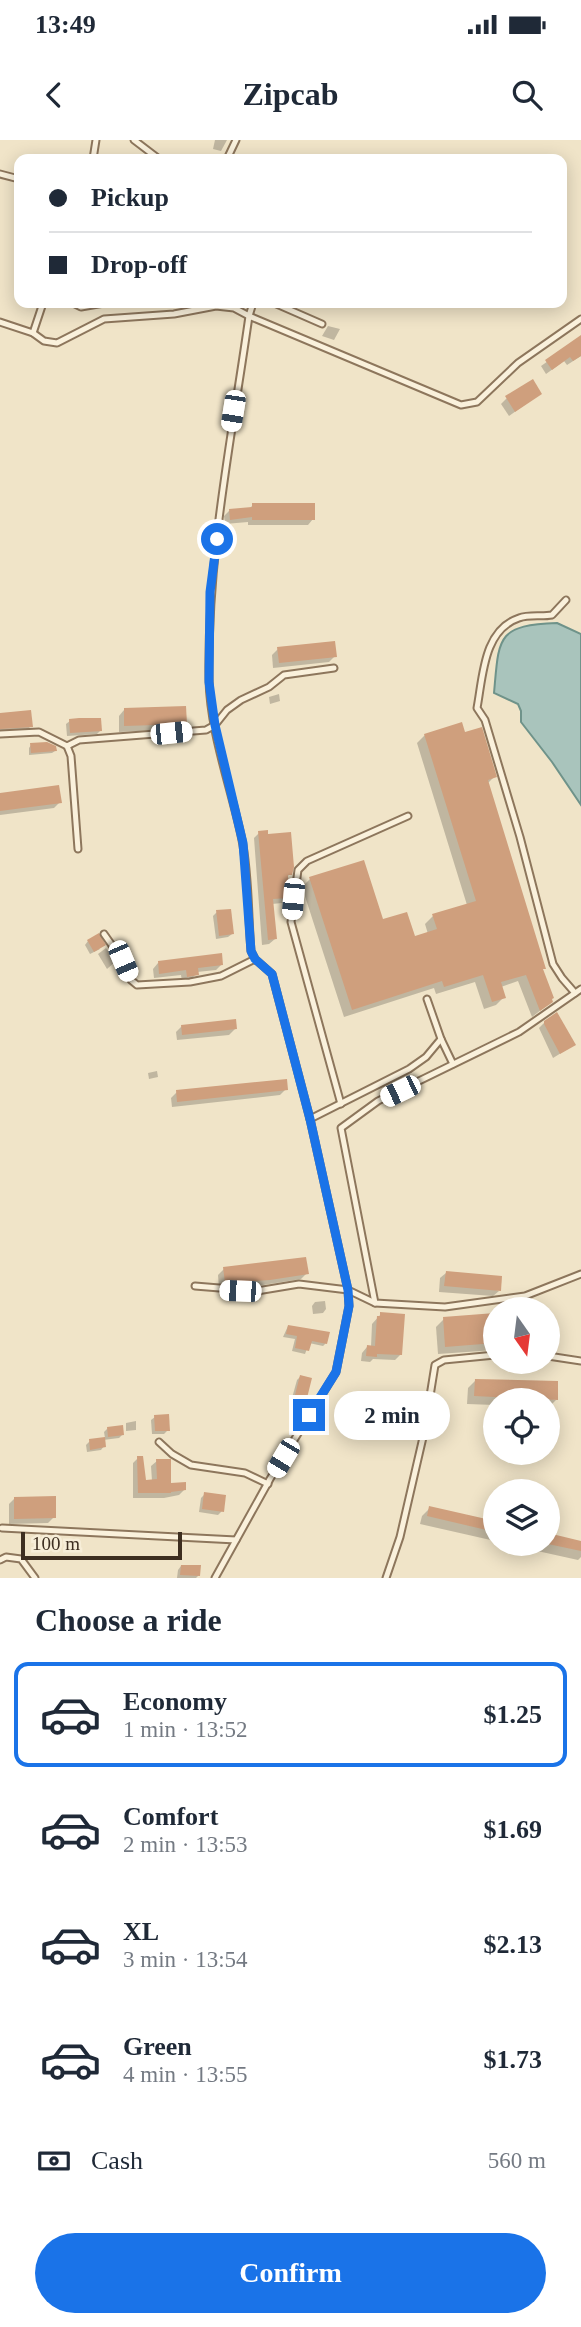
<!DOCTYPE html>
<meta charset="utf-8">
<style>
:root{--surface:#fff;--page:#f2f2f3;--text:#1f2937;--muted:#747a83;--line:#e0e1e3;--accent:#1a73e8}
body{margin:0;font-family:Georgia,serif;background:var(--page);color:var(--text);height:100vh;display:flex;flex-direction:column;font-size:26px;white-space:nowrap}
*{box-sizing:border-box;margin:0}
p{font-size:23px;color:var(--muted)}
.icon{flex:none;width:38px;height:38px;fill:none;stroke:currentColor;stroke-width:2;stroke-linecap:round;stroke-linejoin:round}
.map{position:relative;height:1438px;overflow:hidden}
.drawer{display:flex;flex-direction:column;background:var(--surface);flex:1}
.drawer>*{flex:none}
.top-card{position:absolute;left:14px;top:14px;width:553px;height:154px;border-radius:14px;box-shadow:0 4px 18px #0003;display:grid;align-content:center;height:154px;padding:0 35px;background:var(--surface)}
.needle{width:46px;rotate:166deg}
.fabs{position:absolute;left:483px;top:1157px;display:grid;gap:14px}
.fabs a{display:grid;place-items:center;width:77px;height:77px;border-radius:50%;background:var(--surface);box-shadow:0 4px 18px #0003;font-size:35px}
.scale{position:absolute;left:21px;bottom:18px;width:161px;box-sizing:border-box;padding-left:7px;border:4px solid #3d2e20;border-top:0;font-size:19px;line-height:24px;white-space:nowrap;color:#3d2e20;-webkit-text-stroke:5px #f7eed8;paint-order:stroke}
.end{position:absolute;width:32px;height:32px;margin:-16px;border:9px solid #1a73e8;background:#fff;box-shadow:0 0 0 4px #fff}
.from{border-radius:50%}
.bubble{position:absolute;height:49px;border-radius:24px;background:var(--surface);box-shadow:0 4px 18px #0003;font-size:23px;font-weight:700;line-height:49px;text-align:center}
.car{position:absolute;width:21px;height:42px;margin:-21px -10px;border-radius:9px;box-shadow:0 0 5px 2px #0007;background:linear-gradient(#fff 24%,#345 0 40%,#fff 0 76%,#345 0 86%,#fff 0)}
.top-card b{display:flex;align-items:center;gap:24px;height:66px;font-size:26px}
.top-card b+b{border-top:2px solid var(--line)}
.top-card i{width:18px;height:18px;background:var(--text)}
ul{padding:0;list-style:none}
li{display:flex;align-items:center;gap:21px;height:105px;margin:0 14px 10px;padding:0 21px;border:4px solid transparent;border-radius:14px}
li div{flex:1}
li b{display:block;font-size:26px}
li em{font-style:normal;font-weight:700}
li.current{border-color:var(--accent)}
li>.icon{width:63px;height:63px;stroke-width:1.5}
h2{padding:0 35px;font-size:32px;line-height:84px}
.pay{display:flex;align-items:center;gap:18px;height:77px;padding:0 35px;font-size:26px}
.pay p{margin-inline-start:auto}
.button{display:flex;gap:14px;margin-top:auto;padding:14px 35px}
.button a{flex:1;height:80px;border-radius:42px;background:var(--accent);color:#fff;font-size:28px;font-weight:700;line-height:80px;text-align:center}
.status{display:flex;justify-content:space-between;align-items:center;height:49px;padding:0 35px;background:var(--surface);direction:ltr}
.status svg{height:19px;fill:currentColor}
header{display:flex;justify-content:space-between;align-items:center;height:91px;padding:0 35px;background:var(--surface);font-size:32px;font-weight:700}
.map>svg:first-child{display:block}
</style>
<div class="status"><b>13:49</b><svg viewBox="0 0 49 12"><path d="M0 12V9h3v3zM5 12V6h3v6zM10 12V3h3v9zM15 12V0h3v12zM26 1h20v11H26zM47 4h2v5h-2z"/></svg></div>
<header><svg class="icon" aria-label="back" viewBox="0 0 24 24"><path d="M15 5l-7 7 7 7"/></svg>Zipcab<svg class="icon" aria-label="search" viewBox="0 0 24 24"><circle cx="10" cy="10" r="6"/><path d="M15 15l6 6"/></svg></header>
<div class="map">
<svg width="581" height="1438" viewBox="0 0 581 1438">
<rect width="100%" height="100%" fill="#f0e4c8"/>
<path fill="#a9c4bc" stroke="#6f938a" stroke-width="2" d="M557,483l24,11v171l-29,-43 -31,-40v-11l-3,-7 -24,-11c5,-55 2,-68 63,-70z"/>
<g fill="#0003">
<polygon points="215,0 227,0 221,11 213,9"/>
<polygon points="562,110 566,124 562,129"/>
<polygon points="328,186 340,189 334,200 322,196"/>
<polygon points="581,198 581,216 567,225 564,221 546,234 541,226"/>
<polygon points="540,254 509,276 501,264 507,258"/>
<polygon points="253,365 313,379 308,385 248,385 248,382 225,384 224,376 229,371 249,369"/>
<polygon points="278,509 335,516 329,522 273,528 272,515"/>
<polygon points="279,554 280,561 270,564 269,557"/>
<polygon points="124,570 185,584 179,589 119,592 119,576"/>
<polygon points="0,575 31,586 25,592 0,594"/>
<polygon points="70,581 101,590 97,594 67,596 66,584"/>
<polygon points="464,594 495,636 487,644 551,862 532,877 518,841 501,847 504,857 496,865 484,869 475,842 436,854 434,848 344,877 302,747 310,739 414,798 428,794 425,784 433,776 467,765 417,603 425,595"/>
<polygon points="31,605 55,611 52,613 29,615 29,608"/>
<polygon points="0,654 60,662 54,668 0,675"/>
<polygon points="259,693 290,734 286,738 287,757 282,763 272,764 275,799 269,804 262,805 254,698"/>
<polygon points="217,772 232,794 228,797 216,799 213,776"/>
<polygon points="88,801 100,809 90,814 85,805"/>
<polygon points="106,808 115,822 107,829 98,814"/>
<polygon points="158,823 222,824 216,830 197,832 191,840 182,842 181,835 154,838 153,829"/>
<polygon points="545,882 574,905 553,918 539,888"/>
<polygon points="182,886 235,889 229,895 177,900 176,892"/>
<polygon points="157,931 158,937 149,939 148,933"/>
<polygon points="286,949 280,955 172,967 171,958 177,952"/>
<polygon points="224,1129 307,1133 301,1139 263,1145 219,1148 218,1135"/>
<polygon points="446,1133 499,1151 493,1156 439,1152 440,1138"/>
<polygon points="325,1161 326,1169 323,1173 313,1174 312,1166 315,1162"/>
<polygon points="381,1174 401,1214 395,1220 373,1219 370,1222 361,1221 362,1213 367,1207 371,1207 372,1184"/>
<polygon points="495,1176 495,1210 438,1214 436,1187 444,1179"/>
<polygon points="288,1186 326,1203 323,1206 309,1203 305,1214 292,1211 295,1199 283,1197"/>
<polygon points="300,1237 305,1257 302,1261 292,1258 297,1240"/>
<polygon points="476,1240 556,1260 548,1268 548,1260 495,1260 495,1265 467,1264 468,1248"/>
<polygon points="155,1277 168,1290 164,1294 152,1294 151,1280"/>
<polygon points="136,1281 136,1290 126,1291 126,1283"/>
<polygon points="108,1288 122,1295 119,1298 103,1300 104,1306 101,1310 87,1312 86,1305 90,1301 105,1298 104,1292"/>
<polygon points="138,1318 145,1342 152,1341 151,1326 157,1321 169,1345 184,1350 179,1355 164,1358 133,1358 133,1323"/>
<polygon points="205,1354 222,1371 218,1375 199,1372 201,1358"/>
<polygon points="15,1358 54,1377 48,1383 9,1384 9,1364"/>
<polygon points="430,1368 495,1383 495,1401 420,1384 422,1376"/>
<polygon points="548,1395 581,1403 581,1417 578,1420 506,1404 548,1404"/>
<polygon points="181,1426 199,1435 196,1438 177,1438 178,1430"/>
</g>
<g fill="#cf9f7d">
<polygon points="581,195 581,216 573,221 570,217 552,230 545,220"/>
<polygon points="533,239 542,254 515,272 505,256"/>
<polygon points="252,363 315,363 315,380 252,380 252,377 230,380 229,369 252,367"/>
<polygon points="335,501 337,517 279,523 277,507"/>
<polygon points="186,566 187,584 124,586 124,568"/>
<polygon points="31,570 33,587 0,589 0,573"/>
<polygon points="79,578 101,578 102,591 70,593 69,579"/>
<polygon points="462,582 465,592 482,587 497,637 488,640 546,829 543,829 554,858 552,859 553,862 540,871 526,835 501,842 506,858 492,862 483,835 444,847 442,841 352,870 309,737 364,720 383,779 407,772 415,796 437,789 432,774 476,761 424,594"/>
<polygon points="47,602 56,606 57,611 31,613 30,603"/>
<polygon points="59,645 62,663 0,671 0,653"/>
<polygon points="268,690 268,694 291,692 294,727 292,735 288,735 289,758 273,759 277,799 268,800 258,691"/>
<polygon points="231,769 234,794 219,796 216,770"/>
<polygon points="99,793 106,805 94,812 87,800"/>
<polygon points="222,813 223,825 198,828 199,835 187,837 186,830 159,834 158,821"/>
<polygon points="557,872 576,905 560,914 544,884 544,881"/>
<polygon points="236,879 237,889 182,895 181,885"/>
<polygon points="287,939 288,950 177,962 176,950"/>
<polygon points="306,1117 309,1134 270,1140 225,1143 223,1127"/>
<polygon points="446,1131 502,1136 501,1151 444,1146"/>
<polygon points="380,1172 405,1174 402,1215 377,1214 377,1217 366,1216 367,1205 375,1206 377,1176 380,1176"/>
<polygon points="495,1173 495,1203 445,1207 443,1177"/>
<polygon points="288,1185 330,1192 327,1204 312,1201 309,1211 295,1208 297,1196 286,1194"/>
<polygon points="300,1235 312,1238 307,1258 295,1255"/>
<polygon points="475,1239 558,1241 558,1260 474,1256"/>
<polygon points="169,1274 170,1291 155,1291 154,1275"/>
<polygon points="123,1285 124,1295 108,1297 107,1287"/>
<polygon points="105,1297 106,1307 90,1310 89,1299"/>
<polygon points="137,1316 143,1316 146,1340 157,1339 156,1319 171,1319 171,1343 186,1342 186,1350 171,1352 171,1353 138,1353"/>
<polygon points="204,1352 226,1355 224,1372 202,1369"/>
<polygon points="56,1356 56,1378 14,1379 14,1357"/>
<polygon points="429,1366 495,1381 495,1392 427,1376"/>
<polygon points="548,1393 581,1401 581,1411 548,1404"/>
<polygon points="181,1425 201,1425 200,1436 180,1435"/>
</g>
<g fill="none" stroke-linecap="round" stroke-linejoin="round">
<g stroke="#8d765c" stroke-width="9">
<g id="lane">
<polyline points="134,0 159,19"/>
<polyline points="93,19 96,0"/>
<polyline points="227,19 236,0"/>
<polyline points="0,34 19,39"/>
<polyline points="73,163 81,167 104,163"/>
<polyline points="274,163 322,184"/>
<polyline points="0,182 33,193 44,201 57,203 104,179 174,174 216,166 234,168 249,176 253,163"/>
<polyline points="33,193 43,163"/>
<path d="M566,460l-14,15c-10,2 -23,-1 -33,3 -36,12 -36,59 -42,90l8,12 35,117 33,127 9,14 13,15"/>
<polyline points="0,594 39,592 67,606"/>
<polyline points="78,709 71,616 67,606 79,600 206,590 215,585 227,570 241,560 269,547 284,535 334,528"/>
<polyline points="104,794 123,821 131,840 137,845 190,842 221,836 255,819"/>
<polyline points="441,899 453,924"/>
<polyline points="341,964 291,782 298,730 307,721 408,676"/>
<polyline points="310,979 409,929 426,917 441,899 427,859"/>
<polyline points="195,1146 257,1151 299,1144 348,1150 375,1163 445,1167 525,1156 581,1134"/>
<polyline points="375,1163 341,988 378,961 519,892 581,849"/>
<polyline points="548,1216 581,1221"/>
<polyline points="159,1302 172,1314 191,1325 245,1333 268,1344"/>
<polyline points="2,1388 236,1400"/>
<polyline points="0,1420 6,1417 21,1419 35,1438"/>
<path d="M215,1438l55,-99 66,-107 13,-66 -1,-16 -38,-171 -38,-145 -17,-15 -4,-8c-3,-36 -2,-76 -9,-111 -11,-53 -32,-107 -33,-161 -2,-123 23,-242 40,-363l212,89 16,-3 41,-39 63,-44"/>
<polyline points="386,1438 400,1397 424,1293 435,1225 444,1220 495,1215"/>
</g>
</g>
<use href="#lane" stroke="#faf1dc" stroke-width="5"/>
</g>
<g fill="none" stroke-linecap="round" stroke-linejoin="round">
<polyline stroke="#1a73e8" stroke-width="9" points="217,399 210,452 209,542 215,585 243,703 251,811 255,819 272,834 310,979 348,1150 349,1166 336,1232 309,1275"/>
</g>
</svg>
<div class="fabs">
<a><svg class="needle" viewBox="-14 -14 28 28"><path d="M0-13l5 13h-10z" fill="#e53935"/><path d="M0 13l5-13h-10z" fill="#747a83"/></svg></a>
<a><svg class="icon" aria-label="locate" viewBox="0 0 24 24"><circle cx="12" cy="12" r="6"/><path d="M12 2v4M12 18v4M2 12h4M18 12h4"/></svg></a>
<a><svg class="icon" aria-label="layers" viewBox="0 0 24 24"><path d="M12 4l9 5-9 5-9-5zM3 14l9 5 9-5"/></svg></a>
</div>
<div class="scale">100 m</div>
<i class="end from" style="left:217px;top:399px"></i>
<i class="end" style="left:309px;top:1275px"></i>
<div class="bubble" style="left:334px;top:1251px;width:116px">2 min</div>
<i class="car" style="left:233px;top:271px;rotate:189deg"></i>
<i class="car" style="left:171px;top:593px;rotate:84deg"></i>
<i class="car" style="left:293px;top:759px;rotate:185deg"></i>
<i class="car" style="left:123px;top:821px;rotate:157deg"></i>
<i class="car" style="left:400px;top:951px;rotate:244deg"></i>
<i class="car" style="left:240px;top:1151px;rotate:272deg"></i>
<i class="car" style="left:283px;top:1318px;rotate:211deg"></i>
<div class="top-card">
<b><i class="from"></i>Pickup</b>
<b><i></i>Drop-off</b>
</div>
</div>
<section class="drawer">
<h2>Choose a ride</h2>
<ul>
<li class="current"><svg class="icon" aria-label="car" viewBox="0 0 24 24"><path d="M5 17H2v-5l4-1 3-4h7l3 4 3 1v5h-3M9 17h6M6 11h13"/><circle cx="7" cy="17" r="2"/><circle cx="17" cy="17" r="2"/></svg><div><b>Economy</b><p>1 min · 13:52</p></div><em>$1.25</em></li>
<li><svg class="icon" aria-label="car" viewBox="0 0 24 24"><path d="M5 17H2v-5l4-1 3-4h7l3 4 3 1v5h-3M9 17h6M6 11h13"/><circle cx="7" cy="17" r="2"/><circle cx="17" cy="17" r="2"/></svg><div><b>Comfort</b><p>2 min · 13:53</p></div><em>$1.69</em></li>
<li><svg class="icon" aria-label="car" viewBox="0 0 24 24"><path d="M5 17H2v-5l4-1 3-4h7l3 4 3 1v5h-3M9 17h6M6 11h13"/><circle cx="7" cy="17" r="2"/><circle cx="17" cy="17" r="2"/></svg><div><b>XL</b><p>3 min · 13:54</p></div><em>$2.13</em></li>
<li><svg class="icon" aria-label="car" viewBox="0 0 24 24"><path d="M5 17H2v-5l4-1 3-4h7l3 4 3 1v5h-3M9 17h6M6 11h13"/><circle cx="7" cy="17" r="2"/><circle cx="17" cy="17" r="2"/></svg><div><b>Green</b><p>4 min · 13:55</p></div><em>$1.73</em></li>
</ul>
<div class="pay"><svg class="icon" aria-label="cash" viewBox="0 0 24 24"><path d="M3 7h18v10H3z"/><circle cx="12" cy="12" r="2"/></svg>Cash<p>560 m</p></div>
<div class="button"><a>Confirm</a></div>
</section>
